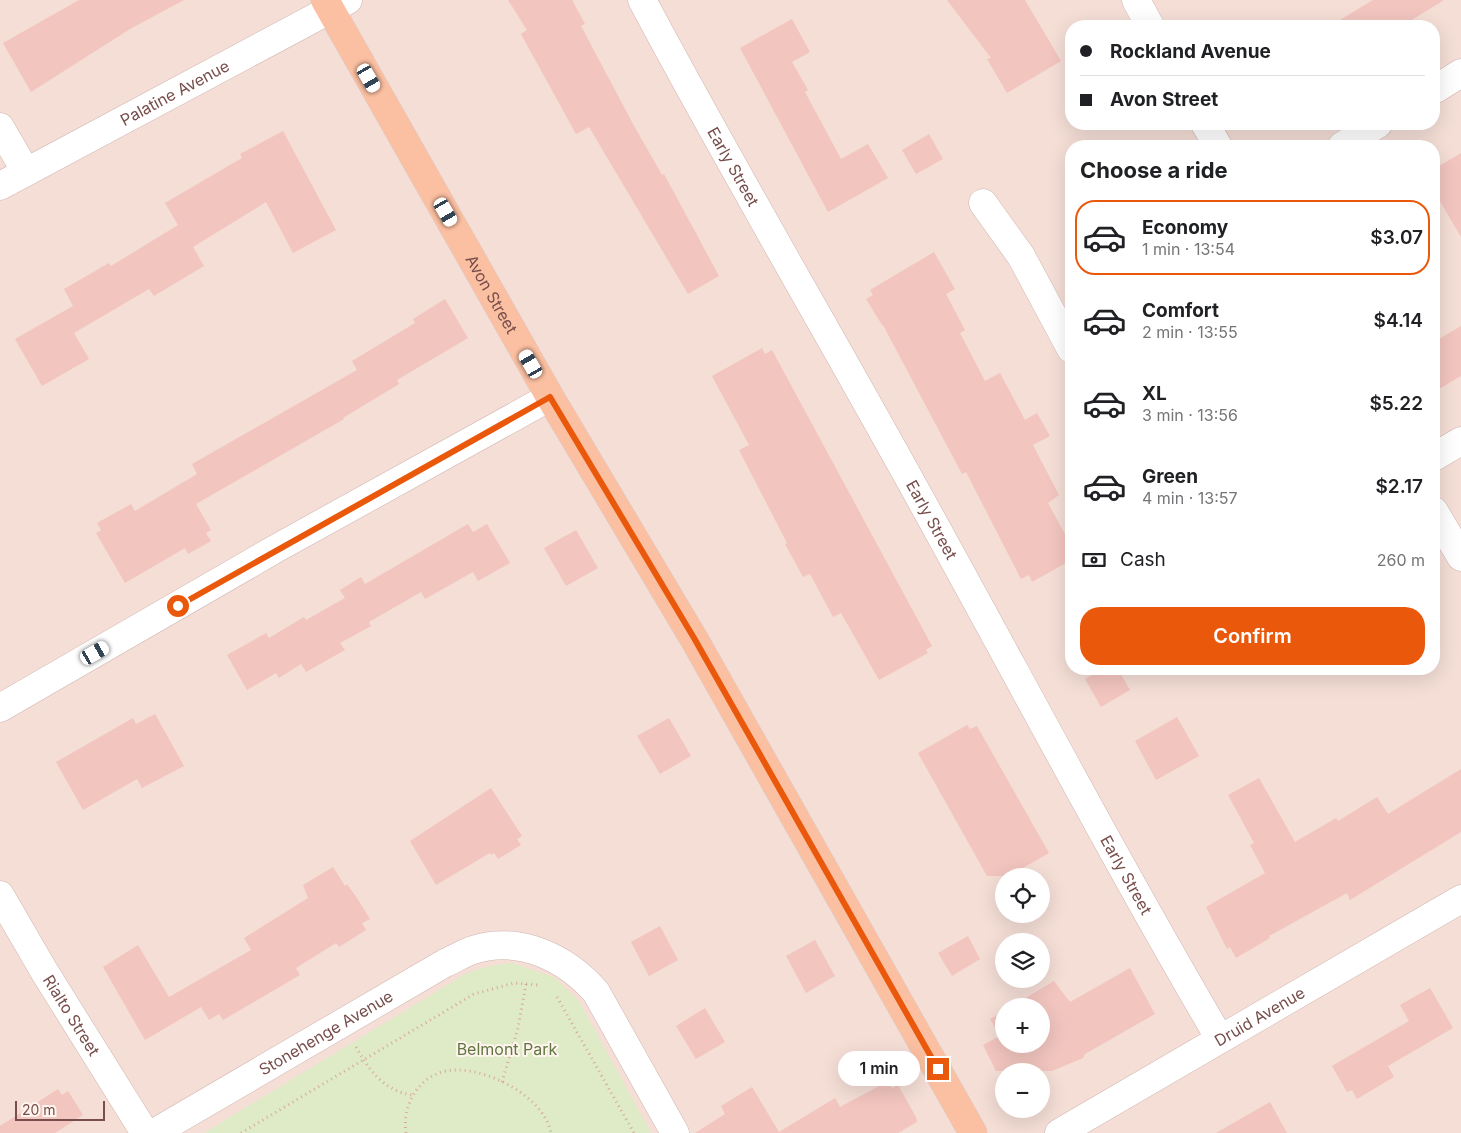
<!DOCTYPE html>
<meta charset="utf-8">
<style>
:root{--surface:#fff;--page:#f6f6f6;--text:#202124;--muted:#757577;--line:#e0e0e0;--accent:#ea580c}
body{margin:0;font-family:Inter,sans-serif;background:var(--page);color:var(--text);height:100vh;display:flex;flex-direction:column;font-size:19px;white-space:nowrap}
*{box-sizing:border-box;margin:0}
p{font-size:16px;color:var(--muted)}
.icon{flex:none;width:28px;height:28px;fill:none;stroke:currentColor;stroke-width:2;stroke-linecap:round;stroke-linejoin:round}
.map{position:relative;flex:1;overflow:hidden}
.side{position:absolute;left:1065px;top:140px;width:375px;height:535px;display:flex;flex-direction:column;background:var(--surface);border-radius:20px;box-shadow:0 5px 20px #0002}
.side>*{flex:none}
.banner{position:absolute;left:1065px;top:20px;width:375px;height:110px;border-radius:20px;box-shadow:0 5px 20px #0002;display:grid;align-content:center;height:110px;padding:0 15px;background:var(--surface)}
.tools{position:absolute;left:995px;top:868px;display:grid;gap:10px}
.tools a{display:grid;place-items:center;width:55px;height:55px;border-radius:50%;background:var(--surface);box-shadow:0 5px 20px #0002;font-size:25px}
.scale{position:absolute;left:15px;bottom:12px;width:90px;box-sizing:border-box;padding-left:5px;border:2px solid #774e4b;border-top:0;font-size:14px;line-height:18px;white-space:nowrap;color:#774e4b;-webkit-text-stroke:4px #fff4ee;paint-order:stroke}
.end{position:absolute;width:22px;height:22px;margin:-11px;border:6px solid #ea580c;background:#fff;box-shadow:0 0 0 2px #fff}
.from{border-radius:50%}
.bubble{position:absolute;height:35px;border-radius:18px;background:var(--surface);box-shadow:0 5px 20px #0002;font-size:16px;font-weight:600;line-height:35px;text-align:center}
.car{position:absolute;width:15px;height:30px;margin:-15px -8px;border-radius:6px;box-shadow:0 0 4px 1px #0007;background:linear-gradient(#fff 24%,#345 0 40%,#fff 0 76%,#345 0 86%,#fff 0)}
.banner b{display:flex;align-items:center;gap:18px;height:48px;font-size:19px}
.banner b+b{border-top:1px solid var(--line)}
.banner i{width:12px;height:12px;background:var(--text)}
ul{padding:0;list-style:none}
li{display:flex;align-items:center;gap:15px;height:75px;margin:0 10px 8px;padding:0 5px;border:2px solid transparent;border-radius:20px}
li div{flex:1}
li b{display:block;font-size:19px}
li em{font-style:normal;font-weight:600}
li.current{border-color:var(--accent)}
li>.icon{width:45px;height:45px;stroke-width:1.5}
h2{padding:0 15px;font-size:22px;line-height:60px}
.pay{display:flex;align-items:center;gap:12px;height:55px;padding:0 15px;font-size:19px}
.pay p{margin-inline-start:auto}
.primary-button{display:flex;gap:10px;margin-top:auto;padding:10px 15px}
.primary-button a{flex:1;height:58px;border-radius:20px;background:var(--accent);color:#fff;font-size:20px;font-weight:600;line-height:58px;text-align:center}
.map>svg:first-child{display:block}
</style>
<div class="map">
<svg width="1461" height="1133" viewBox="0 0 1461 1133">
<rect width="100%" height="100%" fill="#fdeee8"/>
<path fill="#f4ded6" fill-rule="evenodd" d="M0,0h1461v1133h-1461zM1071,26h363v98h-363zM1071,146h363v523h-363zM1004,876h37v38h-37zM1004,941h37v38h-37zM1004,1006h37v38h-37zM1004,1071h37v38h-37z"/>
<polygon fill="#dfebc6" points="512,963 554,977 579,1001 651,1133 204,1133 467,973 490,966"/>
<g fill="#f2c5bf">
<polygon points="79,0 184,0 130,29 31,92 3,43"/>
<polygon points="508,0 572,0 585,24 581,26 633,124 662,175 664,174 719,276 688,294 589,127 576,134 521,34 527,30"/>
<polygon points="947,0 1025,0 1061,61 1007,93 987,59 991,58"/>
<polygon points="1373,0 1444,0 1402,26 1330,26"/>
<polygon points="792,19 810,52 792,62 808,90 805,92 841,159 868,144 888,178 828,212 740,48"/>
<polygon points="283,131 336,230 293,253 266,202 193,247 204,266 154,296 149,289 74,333 89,359 42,386 15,339 73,306 64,289 109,263 111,266 178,225 165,203 242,158 240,154"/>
<polygon points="929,134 943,159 916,174 902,150"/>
<polygon points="1461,153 1461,237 1434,191 1434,169"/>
<polygon points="934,252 955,289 946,294 965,330 960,333 985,381 1000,373 1025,420 1037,413 1050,436 1033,445 1059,495 1048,503 1071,545 1071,560 1032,582 1029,575 1021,579 966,472 962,474 883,325 882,325 866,299 873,295 870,290"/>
<polygon points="445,299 468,338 397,380 399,384 343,418 344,419 196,504 211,530 206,533 211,541 188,554 185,548 125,583 96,533 101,530 97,523 131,504 135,511 197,474 192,464 357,370 352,361 415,323 413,319"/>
<polygon points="1461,326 1461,376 1434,392 1434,342"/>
<polygon points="762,348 765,354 772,350 932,646 926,650 928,653 879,680 841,613 833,617 810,574 803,577 785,544 787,543 739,450 749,445 712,376"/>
<polygon points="468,524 473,532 487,524 510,563 478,581 473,572 425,599 421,592 369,622 371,626 340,643 345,650 306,672 301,664 279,678 276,673 247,690 227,655 266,633 269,638 304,617 306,620 345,598 340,590 361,577 365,584"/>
<polygon points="576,530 598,568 566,586 544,548"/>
<polygon points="1102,669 1118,669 1130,690 1101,707 1085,679"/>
<polygon points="155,714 184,766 142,788 137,779 83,810 56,762 133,718 136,724"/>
<polygon points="1177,717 1199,756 1156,780 1135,741"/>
<polygon points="669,718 691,756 660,774 637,736"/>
<polygon points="967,725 970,729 977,726 1049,853 1009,876 987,876 918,753"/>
<polygon points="1461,769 1461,832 1350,900 1347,893 1269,936 1270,938 1236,958 1230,947 1227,949 1206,907 1265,873 1250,845 1254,843 1228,795 1259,778 1295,842 1336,818 1338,821 1377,797 1388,814"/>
<polygon points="491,788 522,836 517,839 521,845 498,859 494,853 491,855 490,853 436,885 410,841"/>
<polygon points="333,867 345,886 347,884 357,898 370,919 362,923 366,930 339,947 336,943 296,968 300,975 223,1020 219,1014 209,1020 201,1007 145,1040 103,967 138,945 169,997 251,950 244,938 308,898 303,885"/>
<polygon points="660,926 678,960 649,976 631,942"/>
<polygon points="968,936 980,959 952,976 938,953"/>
<polygon points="815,940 835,976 806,993 786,956"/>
<polygon points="1130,968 1155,1014 1085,1054 1083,1058 1052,1071 996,1071 983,1045 1000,1036 990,1019 1004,1011 1004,1044 1041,1044 1041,1006 1012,1006 1054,981 1070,1002"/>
<polygon points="1430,988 1453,1028 1388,1066 1394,1077 1357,1099 1352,1090 1347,1092 1332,1066 1409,1021 1400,1005"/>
<polygon points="705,1008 725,1042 696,1059 676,1026"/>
<polygon points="888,1081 892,1088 898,1085 916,1117 917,1122 898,1133 695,1133 725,1114 721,1106 752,1087 779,1132 835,1098 840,1107"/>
<polygon points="58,1089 62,1095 68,1091 83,1115 55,1133 0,1133 0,1126"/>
<polygon points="1270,1102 1287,1133 1216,1133"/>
</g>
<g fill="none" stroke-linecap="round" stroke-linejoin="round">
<g stroke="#d1b5b0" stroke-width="29">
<g id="minor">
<path id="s1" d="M642,0c83,156 173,309 259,464 107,192 208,386 319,575"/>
<polyline points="1136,0 1150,26"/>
<polyline points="1434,90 1461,73"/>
<polyline points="1205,124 1218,146"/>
<polyline points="0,127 26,172"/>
<polyline points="1342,146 1378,124"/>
<path id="s2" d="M0,186l348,-186"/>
<polyline points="983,203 1021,256 1071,349"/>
<polyline points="1434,457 1461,441"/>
<polyline points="1434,511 1461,557"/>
<polyline points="0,708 277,548 550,397"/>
<path id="s3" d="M0,895l44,76 101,162"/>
<path id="s4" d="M154,1133l291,-170c9,-4 19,-10 28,-13 47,-15 93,8 123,42l79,141"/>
<path id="s5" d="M1059,1133l402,-234"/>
</g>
</g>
<g stroke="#d9cdcd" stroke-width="29">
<g id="major">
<path id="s6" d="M325,0l225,397 144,242 279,494"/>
</g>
</g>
<g stroke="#d8a7a2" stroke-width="3" stroke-dasharray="1 4" stroke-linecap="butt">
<polyline points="557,997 634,1133"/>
<path d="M356,1047c13,23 28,44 56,48"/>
<polyline points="502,1082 518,1028 526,984"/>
<polyline points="241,1133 474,994 514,983 538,985"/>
<path d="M406,1133c-5,-32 18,-65 53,-63 34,1 85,28 92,63"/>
</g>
<use href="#minor" stroke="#fff" stroke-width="28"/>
<use href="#major" stroke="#fbbfa1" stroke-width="28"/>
</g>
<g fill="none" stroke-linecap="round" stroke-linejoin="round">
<polyline stroke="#ea580c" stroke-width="6" points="178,606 550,397 694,638 938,1069"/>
</g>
<g text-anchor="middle" stroke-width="4" stroke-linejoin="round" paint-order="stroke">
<g font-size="16" fill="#774e4b" stroke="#fff4ee">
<text dy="6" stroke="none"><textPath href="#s2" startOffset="198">Palatine Avenue</textPath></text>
<text dy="6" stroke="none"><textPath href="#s1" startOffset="190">Early Street</textPath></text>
<text dy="6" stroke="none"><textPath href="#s6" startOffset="338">Avon Street</textPath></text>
<text dy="6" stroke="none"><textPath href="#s1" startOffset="595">Early Street</textPath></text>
<text dy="6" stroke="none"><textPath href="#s1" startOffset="1000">Early Street</textPath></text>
<text dy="6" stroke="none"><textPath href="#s3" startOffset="140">Rialto Street</textPath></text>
<text dy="6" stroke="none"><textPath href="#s5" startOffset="232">Druid Avenue</textPath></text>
<text dy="6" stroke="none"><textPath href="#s4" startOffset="199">Stonehenge Avenue</textPath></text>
</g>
<g font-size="16" fill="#607740" stroke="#fff4ee">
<text x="507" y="1055">Belmont Park</text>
</g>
</g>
</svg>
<div class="tools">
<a><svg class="icon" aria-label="locate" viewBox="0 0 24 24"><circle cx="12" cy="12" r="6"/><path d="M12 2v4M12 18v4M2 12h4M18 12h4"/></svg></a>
<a><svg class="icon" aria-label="layers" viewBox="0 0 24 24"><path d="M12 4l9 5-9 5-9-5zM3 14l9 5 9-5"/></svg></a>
<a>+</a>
<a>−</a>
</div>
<div class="scale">20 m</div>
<i class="end from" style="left:178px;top:606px"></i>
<i class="end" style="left:938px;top:1069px"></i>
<div class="bubble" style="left:838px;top:1051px;width:82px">1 min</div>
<i class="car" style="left:369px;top:78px;rotate:150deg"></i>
<i class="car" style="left:446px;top:212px;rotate:150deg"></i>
<i class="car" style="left:531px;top:364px;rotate:330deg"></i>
<i class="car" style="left:95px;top:653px;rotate:60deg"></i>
<div class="banner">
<b><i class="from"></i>Rockland Avenue</b>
<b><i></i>Avon Street</b>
</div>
<section class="side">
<h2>Choose a ride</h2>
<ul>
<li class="current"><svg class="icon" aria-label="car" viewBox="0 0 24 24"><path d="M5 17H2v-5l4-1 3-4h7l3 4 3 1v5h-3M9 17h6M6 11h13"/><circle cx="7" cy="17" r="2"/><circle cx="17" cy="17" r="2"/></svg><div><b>Economy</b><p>1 min · 13:54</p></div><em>$3.07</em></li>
<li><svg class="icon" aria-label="car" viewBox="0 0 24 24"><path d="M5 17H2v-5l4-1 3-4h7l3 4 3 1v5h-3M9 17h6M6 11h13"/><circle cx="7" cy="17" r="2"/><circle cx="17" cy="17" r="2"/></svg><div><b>Comfort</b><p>2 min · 13:55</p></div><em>$4.14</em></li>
<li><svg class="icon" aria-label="car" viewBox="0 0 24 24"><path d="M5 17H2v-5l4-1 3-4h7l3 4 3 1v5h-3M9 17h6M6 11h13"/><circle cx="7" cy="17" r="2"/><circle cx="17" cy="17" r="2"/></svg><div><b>XL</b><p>3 min · 13:56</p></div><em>$5.22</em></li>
<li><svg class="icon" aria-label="car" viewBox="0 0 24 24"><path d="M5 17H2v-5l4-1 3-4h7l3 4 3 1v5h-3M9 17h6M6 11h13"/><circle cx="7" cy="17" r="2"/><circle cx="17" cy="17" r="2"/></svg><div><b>Green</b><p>4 min · 13:57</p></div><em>$2.17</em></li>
</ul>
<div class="pay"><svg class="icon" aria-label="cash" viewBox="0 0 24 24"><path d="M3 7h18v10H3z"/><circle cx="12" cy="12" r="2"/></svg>Cash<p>260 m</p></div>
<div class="primary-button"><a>Confirm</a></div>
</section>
</div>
